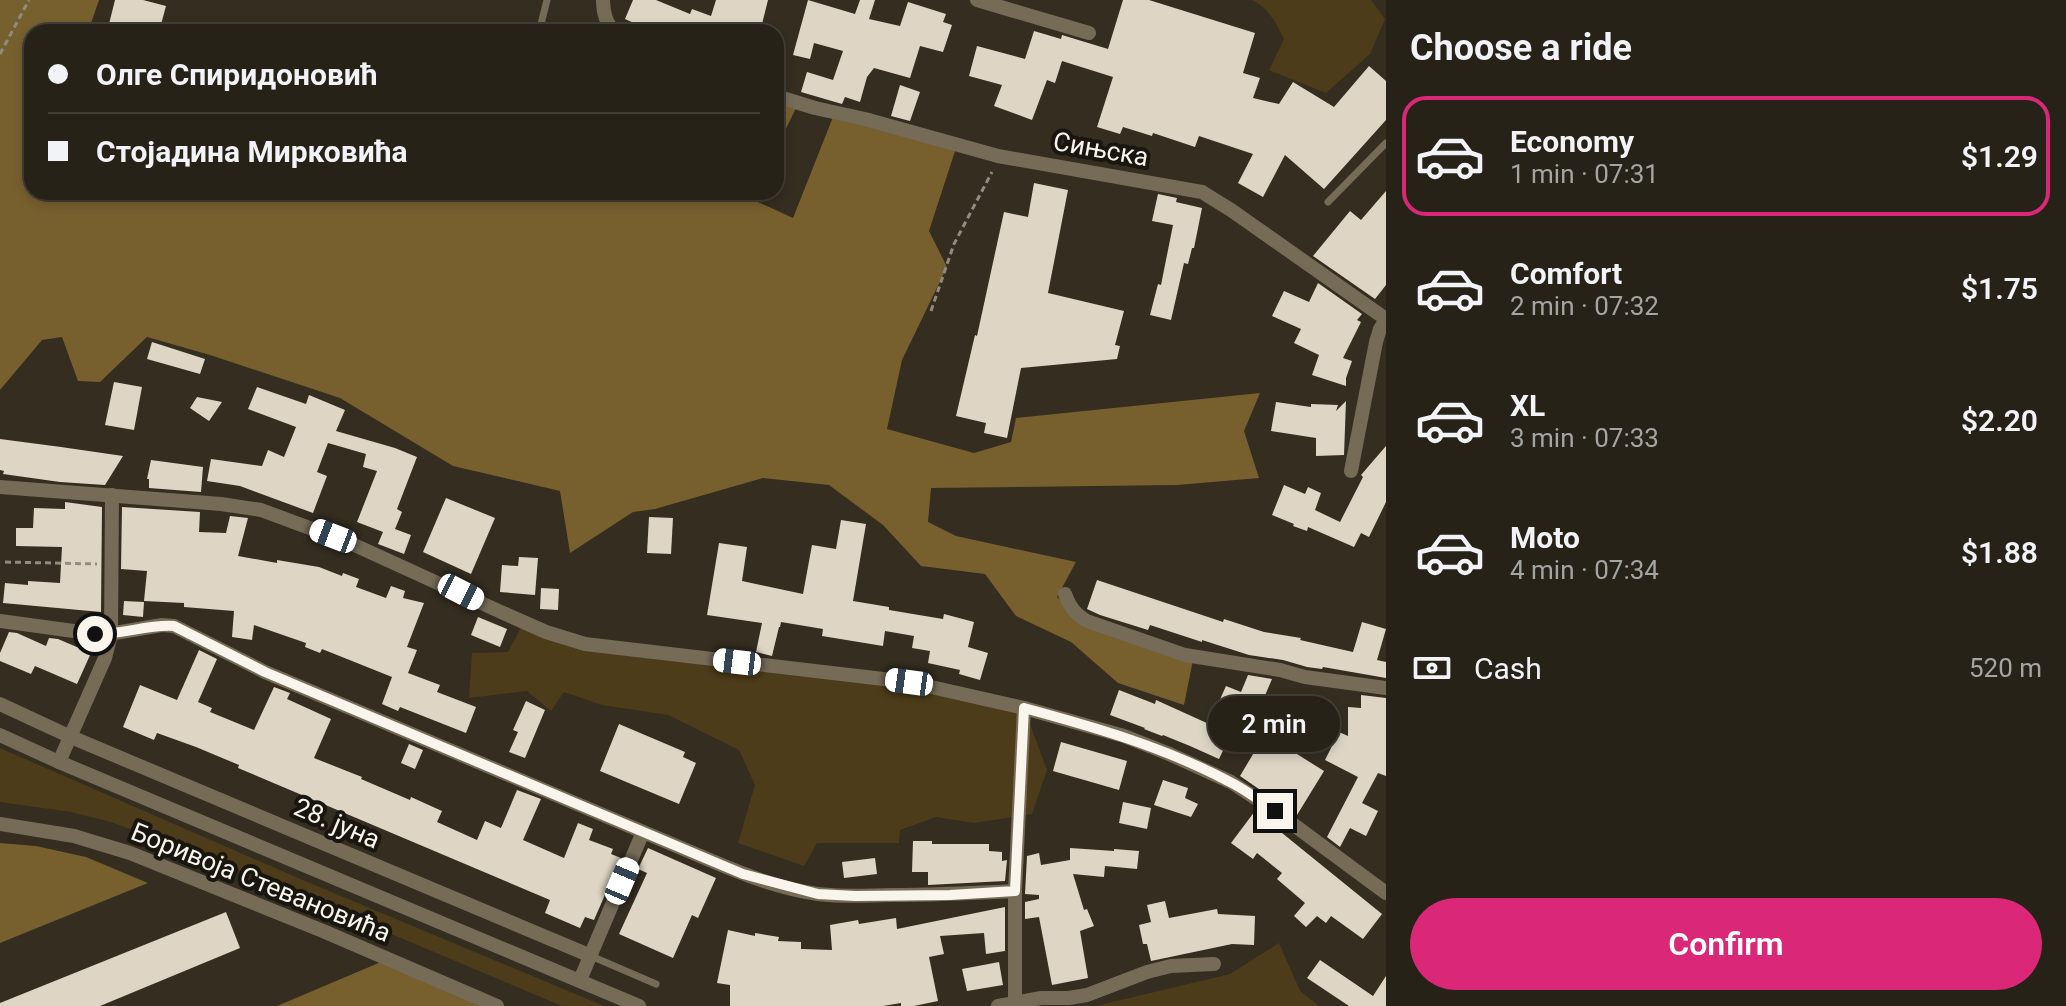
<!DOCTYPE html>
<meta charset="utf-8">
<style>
:root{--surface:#272218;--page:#332f25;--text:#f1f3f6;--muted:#a4a4a2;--line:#433f37;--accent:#db2777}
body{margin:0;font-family:Roboto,sans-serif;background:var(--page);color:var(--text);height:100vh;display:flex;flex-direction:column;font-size:30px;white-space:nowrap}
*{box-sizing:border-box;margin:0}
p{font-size:26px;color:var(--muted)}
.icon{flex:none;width:44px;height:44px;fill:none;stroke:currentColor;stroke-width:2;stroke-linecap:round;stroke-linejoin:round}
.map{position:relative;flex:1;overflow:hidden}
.drawer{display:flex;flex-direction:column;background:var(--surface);width:680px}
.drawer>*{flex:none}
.top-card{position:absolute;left:24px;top:24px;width:760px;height:176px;border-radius:24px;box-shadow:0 4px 12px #0003,0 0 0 2px var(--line);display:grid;align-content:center;height:176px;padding:0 24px;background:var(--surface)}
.end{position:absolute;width:36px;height:36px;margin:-18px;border:10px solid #f9f4ec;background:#111;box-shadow:0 0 0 4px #111}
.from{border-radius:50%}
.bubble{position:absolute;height:56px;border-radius:28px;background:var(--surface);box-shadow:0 4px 12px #0003,0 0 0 2px var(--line);font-size:26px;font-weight:600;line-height:56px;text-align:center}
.car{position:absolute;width:24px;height:48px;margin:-24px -12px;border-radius:10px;box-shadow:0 0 6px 2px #0007;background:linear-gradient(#fff 24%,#345 0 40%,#fff 0 76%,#345 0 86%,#fff 0)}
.top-card b{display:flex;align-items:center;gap:28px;height:76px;font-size:30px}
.top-card b+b{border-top:2px solid var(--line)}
.top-card i{width:20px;height:20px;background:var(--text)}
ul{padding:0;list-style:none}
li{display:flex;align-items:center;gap:24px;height:120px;margin:0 16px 12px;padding:0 8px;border:4px solid transparent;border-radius:24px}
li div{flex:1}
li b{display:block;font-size:30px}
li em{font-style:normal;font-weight:600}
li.selected{border-color:var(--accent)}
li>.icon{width:72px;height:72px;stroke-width:1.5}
h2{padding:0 24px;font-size:36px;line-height:96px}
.pay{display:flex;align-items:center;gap:20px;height:88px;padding:0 24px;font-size:30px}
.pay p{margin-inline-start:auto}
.action{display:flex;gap:16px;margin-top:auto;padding:16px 24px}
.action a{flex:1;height:92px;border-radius:48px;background:var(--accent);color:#fff;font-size:32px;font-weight:600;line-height:92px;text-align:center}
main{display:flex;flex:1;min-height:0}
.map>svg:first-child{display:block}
</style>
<main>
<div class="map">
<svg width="1386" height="1006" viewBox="0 0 1386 1006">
<rect width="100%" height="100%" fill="#342d20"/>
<g fill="#4d3c19">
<path d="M1252,0h119l14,19 -15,35 -44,39 -57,-23 15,-31c-8,-16 -15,-31 -32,-39z"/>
<polygon points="524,622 585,644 730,659 1024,708 1047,770 1032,814 974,823 936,817 900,830 899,843 817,843 804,866 738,843 755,785 739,750 668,715 602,705 564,692 551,711 527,691 469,698 472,653 508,652"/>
<polygon points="0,748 305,881 604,1006 562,1006 246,873 111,822 71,812 0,802"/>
<polygon points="1279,943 1300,991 1319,1006 1096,1006 1230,974"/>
</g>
<g fill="#785f2e">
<polygon points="0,0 99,0 88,32 32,32 32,192 449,193 451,192 742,192 747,197 793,218 835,112 957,145 929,231 947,267 902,360 887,429 974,453 1011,442 1016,418 1260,393 1244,431 1259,478 1177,485 931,488 928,522 956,536 1076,562 1057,597 1078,616 1193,660 1184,705 1118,683 1071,642 1016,616 985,574 921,566 883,525 829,485 763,478 655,509 633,512 570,553 560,491 453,466 340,398 210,355 147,337 100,382 78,381 62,337 42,340 0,390"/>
<polygon points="776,96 798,104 776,149"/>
<polygon points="0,843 36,846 86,857 148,883 0,943"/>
<polygon points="388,959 498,1006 277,1006"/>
</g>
<g fill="#ded5c5">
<polygon points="115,0 143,0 166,6 159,32 107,32"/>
<polygon points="633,0 656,0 690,14 692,9 711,16 716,0 768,0 760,32 654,32 625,19"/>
<polygon points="808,0 855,14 860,0 875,0 869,19 900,26 908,2 946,14 943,22 952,25 943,52 920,46 910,78 874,68 867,77 860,102 845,97 842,104 801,92 807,72 833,80 843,51 814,43 810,59 793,55"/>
<polygon points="1123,0 1149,0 1255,33 1243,73 1260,78 1253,98 1279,104 1293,82 1334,107 1369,66 1386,81 1386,120 1324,189 1285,155 1263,197 1238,183 1253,154 1199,136 1195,147 1153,133 1152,136 1123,127 1120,134 1097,127 1113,77 1062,61 1055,83 1047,80 1032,120 994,106 1002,85 969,76 977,46 1025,59 1034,31 1061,39 1062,35 1108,49"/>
<polygon points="900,85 920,92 910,121 891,116"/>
<polygon points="1034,183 1068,190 1048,293 1124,311 1115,345 1120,346 1117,359 1021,368 1007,438 984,433 986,423 956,416 975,335 977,336 1004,212 1028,217"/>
<polygon points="1386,191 1386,285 1375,299 1313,256 1350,211 1361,220"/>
<polygon points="1158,194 1177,198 1176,202 1202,208 1194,248 1192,248 1188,264 1184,263 1171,320 1150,315 1158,284 1161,285 1173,225 1152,221"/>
<polygon points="1318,283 1362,314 1357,320 1361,322 1343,358 1352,361 1346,378 1346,386 1312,375 1319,355 1294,343 1301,329 1272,316 1284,291 1309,302"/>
<polygon points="152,342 205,359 200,374 147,359"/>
<polygon points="114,382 142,387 134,430 105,425"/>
<polygon points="257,387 306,404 309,395 345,410 336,431 395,448 417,457 397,509 402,512 395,529 411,535 404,554 378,544 383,532 357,522 377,471 363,467 366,454 328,443 317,472 327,476 313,513 240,486 207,481 211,459 262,466 268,450 284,457 296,427 248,409"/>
<polygon points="197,397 222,402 209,421 190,408"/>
<polygon points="1346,401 1344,455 1316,456 1316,438 1271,431 1276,402 1311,407 1311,404 1338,405 1336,411"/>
<polygon points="0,439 61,447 123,456 105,485 60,482 3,474 4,471 0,470"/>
<polygon points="1386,446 1386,502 1369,537 1361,533 1354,547 1308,527 1307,531 1293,526 1294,524 1272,515 1284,485 1305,494 1308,487 1321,493 1315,510 1340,522 1363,477 1361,475"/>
<polygon points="151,460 203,467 201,492 149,488 149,479 147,479"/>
<polygon points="446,498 495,518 471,574 423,552"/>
<polygon points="65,502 102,507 101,612 3,603 5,583 28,585 28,581 60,583 62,547 16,546 16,528 33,528 34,508 65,509"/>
<polygon points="122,507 200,512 199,532 226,533 230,516 248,518 238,556 277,563 277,560 319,567 342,576 343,573 359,579 356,587 386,598 391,586 405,591 403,598 424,603 407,647 417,650 408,673 440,685 437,692 476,707 466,733 400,707 398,711 382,704 392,677 322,649 320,653 305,647 306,643 254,625 252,640 232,637 234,611 184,607 184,603 144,601 147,571 121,569"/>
<polygon points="649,517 673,518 671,554 647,553"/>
<polygon points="841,520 866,524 853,601 889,607 889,610 943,619 944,614 974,622 968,647 988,653 980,680 959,674 960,670 928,663 930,651 912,648 914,636 885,631 883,646 822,636 823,629 781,622 780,627 779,627 772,656 756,652 762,623 707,615 719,543 747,547 742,581 803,594 812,545 836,549"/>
<polygon points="519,557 538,558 535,595 500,592 502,565 518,566"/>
<polygon points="1097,580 1223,622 1224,619 1264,632 1301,638 1300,640 1353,652 1362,622 1386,629 1377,660 1386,662 1386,678 1323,667 1322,669 1307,667 1283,660 1249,655 1202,640 1202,642 1150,625 1148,630 1100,615 1087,609"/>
<polygon points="541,588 559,589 558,610 540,609"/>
<polygon points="124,601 144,602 143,617 123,615"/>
<polygon points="478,617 507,629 500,647 471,635"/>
<polygon points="9,632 17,633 46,646 49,638 58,639 91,653 77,684 35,666 31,674 0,661 0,653"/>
<polygon points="199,650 217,659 198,702 212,708 210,712 254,730 274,687 290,693 287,699 331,719 314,758 362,777 361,779 410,800 411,797 442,811 437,822 477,840 485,821 501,828 517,790 541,799 523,840 564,858 578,823 593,829 589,840 613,849 611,854 621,858 594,920 585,917 580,928 545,913 550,900 238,768 239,765 196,747 157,733 154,740 123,727 140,685 177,700"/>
<polygon points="1248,675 1272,679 1255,719 1241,713 1219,759 1190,746 1163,735 1162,736 1144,729 1145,728 1110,715 1119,690 1155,704 1156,700 1209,724 1226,686 1241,692"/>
<polygon points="1361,695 1386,698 1386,776 1378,773 1362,803 1378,811 1366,836 1350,828 1340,847 1327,837 1358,777 1325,760 1339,732 1348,736 1348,707 1361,708"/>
<polygon points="526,701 545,710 525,758 509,752 518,732 513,730"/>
<polygon points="1291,715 1304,722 1289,749 1324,771 1297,815 1240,776 1265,734 1276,741"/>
<polygon points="619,724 685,752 683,757 696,763 679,804 600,771"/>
<polygon points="1061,742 1127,761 1119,790 1053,771"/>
<polygon points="409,744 423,750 415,769 401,763"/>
<polygon points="1163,780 1188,788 1185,798 1198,804 1191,817 1154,805"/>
<polygon points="1123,802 1151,808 1147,829 1119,823"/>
<polygon points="1255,811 1382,914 1363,939 1331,916 1326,923 1317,916 1306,927 1294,916 1305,903 1277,879 1282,873 1257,853 1253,859 1231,843"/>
<polygon points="913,841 932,841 932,844 989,844 989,851 1002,852 1002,861 1007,860 1005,881 928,885 928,872 912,872"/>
<polygon points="648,848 716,878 698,918 692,915 673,958 619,934 647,873 638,869"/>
<polygon points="1070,848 1114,851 1114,849 1139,851 1137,869 1105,866 1104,877 1073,874 1084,910 1087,909 1094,926 1080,931 1088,978 1052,985 1039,917 1025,919 1025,902 1039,899 1039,895 1025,894 1027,856 1039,853 1041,865 1070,860"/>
<polygon points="875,858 877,874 844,878 842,862"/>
<polygon points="1165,901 1169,918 1217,909 1218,914 1255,916 1254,945 1232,944 1151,961 1147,944 1143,944 1139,925 1151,922 1147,905"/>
<polygon points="1005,907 1005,951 986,954 984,933 940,936 944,954 929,957 938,1001 914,1006 901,1006 901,1003 883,1006 730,1006 730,985 717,983 728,930 755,936 755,933 779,937 778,941 801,942 801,949 832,950 830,925 858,920 859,924 896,918 897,929"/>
<polygon points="226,912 240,948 100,1006 0,1006 0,1003"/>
<polygon points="1320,960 1373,996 1386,976 1386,1006 1349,1006 1307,978"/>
<polygon points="999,962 1003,985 967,991 962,969"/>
</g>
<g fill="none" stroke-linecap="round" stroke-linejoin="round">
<g stroke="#918b81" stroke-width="3" stroke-dasharray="6 4" stroke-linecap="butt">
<polyline points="0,54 29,0"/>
<polyline points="931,311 954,244 992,172"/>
<polyline points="5,562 97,564"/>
</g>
<g stroke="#766b57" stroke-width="7">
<polyline points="539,32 547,0"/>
<polyline points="1328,202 1386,143"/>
<polyline points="591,956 656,984"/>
</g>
<g stroke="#766b57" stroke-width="14">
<path d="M603,0c0,11 3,26 13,32"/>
<polyline points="977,0 1089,33"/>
<polyline points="776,96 815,108 865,119 998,156 1202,192 1231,210 1386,319 1380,329 1376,342 1351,471"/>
<polyline points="0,487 221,504 261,510 350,543 501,612 546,632 585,644 909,682 1024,708 1124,736 1167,753 1231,782 1275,811 1386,893"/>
<path d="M1065,594c5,13 10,20 22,27l98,34 95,15 25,7 81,11"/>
<path d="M0,621l103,14 59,-10 12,1 91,46 447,189c33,14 69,28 106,33 24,3 49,2 74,1 41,0 82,-2 123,-4"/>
<polyline points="0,704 71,737 591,956"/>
<polyline points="0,735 59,762 639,1006"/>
<polyline points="59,762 105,658 111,634 112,495"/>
<polyline points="0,824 74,836 130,853 323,931 497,1006"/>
<polyline points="580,980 643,832"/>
<polyline points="1015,1002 1015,891 1024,708"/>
<polyline points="998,1006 1041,998 1069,998 1087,995 1147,972 1171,966 1214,964"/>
</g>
</g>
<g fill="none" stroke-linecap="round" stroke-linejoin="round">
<path stroke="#f9f4ec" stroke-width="10" d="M95,634c27,1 53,-10 79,-8l91,46 447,189 31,13 75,20 37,2 95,-1 65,-4 9,-183c70,19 140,39 204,73 17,8 32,20 47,30"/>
</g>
<g text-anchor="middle" stroke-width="8" stroke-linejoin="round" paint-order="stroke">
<g font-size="26" fill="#f9f4ec" stroke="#191610">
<text transform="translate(1101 149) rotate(10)" y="9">Сињска</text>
<text transform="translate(337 823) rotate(23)" y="9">28. јуна</text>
<text transform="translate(261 882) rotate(22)" y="9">Боривоја Стевановића</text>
</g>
</g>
</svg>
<i class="end from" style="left:95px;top:634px"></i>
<i class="end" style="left:1275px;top:811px"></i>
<div class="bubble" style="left:1208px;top:696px;width:132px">2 min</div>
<i class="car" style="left:333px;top:536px;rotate:291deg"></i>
<i class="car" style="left:461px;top:592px;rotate:117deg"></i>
<i class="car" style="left:737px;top:662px;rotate:277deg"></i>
<i class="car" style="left:909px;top:682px;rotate:278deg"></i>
<i class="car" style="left:622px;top:881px;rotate:23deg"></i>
<div class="top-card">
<b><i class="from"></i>Олге Спиридоновић</b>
<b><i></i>Стојадина Мирковића</b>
</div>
</div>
<section class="drawer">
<h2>Choose a ride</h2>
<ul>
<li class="selected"><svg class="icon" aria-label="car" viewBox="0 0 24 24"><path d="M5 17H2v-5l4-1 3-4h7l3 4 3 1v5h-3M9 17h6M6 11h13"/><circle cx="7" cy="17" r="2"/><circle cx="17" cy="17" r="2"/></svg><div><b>Economy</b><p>1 min · 07:31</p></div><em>$1.29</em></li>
<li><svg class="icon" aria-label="car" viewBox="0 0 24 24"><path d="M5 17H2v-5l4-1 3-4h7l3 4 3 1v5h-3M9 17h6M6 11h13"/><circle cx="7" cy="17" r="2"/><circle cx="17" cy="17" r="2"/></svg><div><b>Comfort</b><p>2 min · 07:32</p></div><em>$1.75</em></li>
<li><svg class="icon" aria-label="car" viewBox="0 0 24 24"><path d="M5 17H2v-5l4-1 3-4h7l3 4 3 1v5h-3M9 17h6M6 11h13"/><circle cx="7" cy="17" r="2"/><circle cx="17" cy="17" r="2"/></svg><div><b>XL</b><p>3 min · 07:33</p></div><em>$2.20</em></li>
<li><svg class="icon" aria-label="car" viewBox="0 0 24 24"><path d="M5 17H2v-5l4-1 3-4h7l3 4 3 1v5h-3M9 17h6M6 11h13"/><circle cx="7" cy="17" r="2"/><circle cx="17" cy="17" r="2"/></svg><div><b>Moto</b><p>4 min · 07:34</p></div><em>$1.88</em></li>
</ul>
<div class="pay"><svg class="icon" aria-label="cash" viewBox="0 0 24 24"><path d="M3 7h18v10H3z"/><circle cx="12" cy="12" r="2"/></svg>Cash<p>520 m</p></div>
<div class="action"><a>Confirm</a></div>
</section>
</main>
